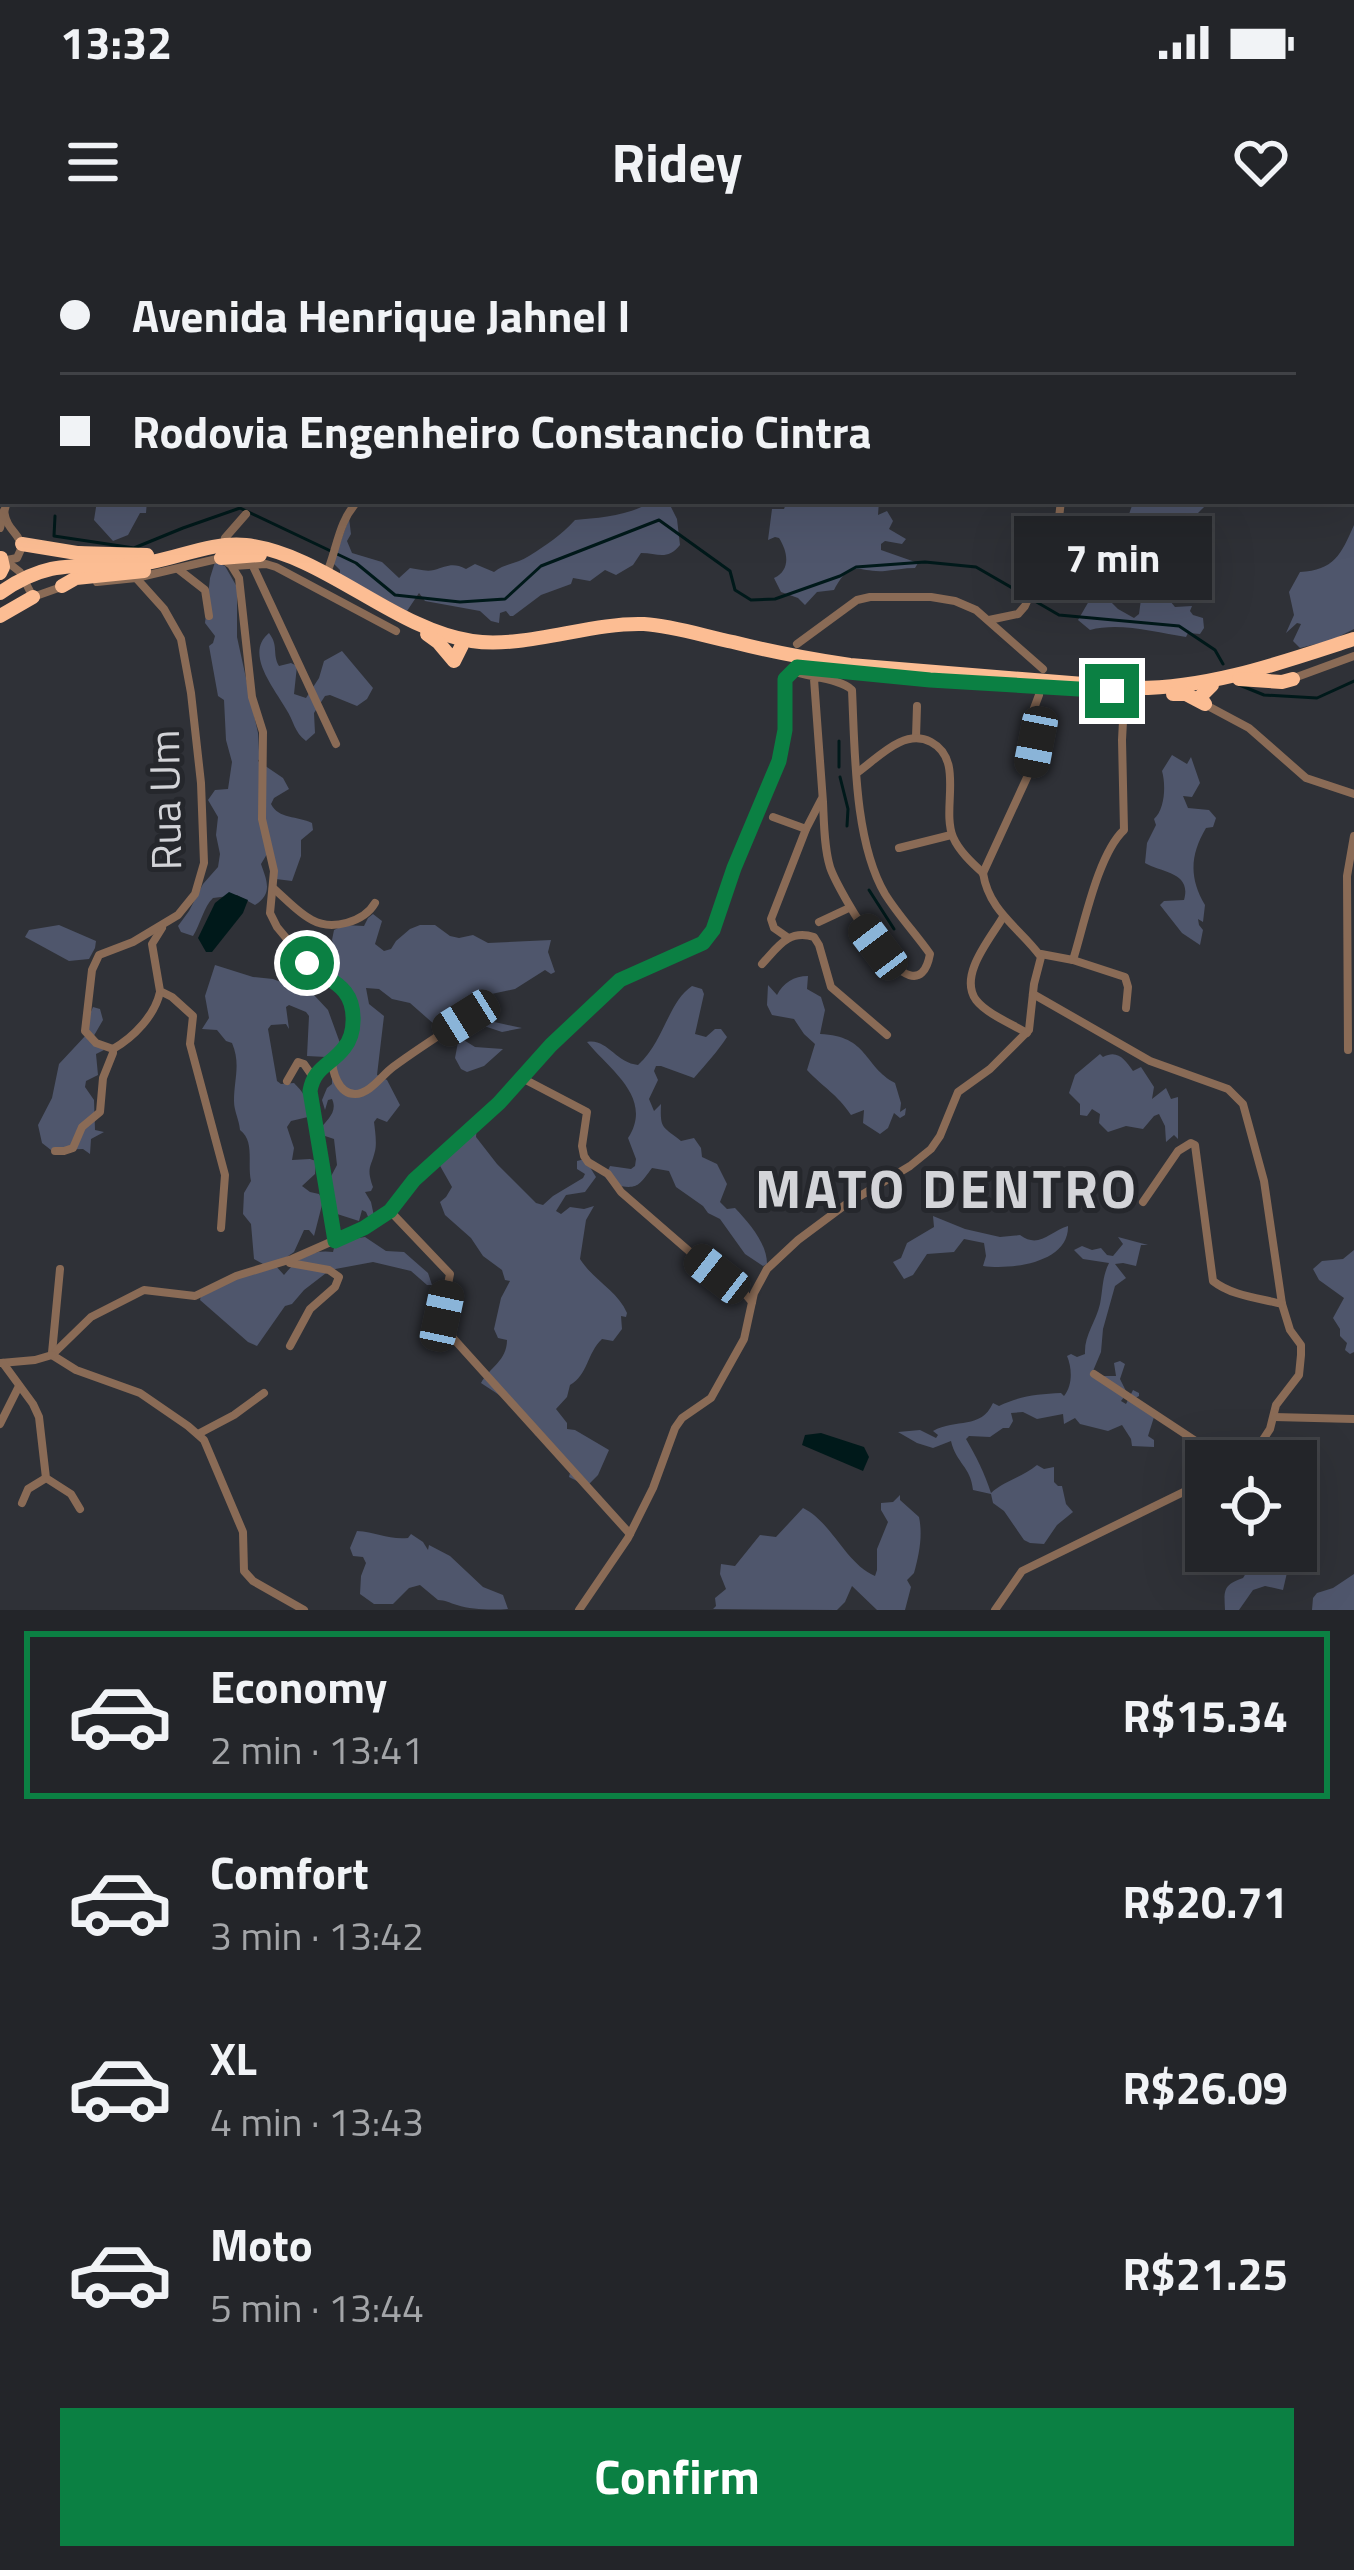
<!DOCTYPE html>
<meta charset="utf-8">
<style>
:root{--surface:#232529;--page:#2b2d31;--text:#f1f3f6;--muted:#a3a5a8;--line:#404246;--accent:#0b8043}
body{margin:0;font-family:"Titillium Web",sans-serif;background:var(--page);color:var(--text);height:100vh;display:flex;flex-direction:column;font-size:45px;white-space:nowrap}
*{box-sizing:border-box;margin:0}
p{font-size:39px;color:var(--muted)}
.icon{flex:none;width:66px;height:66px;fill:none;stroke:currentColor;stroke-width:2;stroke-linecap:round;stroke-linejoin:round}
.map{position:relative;height:1370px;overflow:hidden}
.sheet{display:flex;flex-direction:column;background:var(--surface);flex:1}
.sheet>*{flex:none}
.hud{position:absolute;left:0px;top:0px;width:1356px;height:264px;box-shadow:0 12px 48px #0002,0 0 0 3px var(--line);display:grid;align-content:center;height:264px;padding:0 60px;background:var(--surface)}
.buttons{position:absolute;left:1185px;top:1200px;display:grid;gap:24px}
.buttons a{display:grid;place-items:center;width:132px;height:132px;border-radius:0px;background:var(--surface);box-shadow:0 12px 48px #0002,0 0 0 3px var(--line);font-size:60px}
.end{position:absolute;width:54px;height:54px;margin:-27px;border:15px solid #0b8043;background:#fff;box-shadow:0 0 0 6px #fff}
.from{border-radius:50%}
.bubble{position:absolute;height:84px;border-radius:0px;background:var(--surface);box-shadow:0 12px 48px #0002,0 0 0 3px var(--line);font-size:39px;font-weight:700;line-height:84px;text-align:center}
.car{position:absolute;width:36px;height:72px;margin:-36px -18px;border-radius:15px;box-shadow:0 0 9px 3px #0007;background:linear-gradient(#222 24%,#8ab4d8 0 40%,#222 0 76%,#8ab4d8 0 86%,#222 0)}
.hud b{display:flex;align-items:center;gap:42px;height:114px;font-size:45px}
.hud b+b{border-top:3px solid var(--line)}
.hud i{width:30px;height:30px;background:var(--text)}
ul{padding:21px 0 0;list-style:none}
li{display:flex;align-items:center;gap:36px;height:168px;margin:0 24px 18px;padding:0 36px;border:6px solid transparent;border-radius:0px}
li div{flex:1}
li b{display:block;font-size:45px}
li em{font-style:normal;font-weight:700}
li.selected{border-color:var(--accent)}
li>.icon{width:108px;height:108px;stroke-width:1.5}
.cta{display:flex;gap:24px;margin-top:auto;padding:24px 60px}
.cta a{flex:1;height:138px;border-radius:0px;background:var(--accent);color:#fff;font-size:48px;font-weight:700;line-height:138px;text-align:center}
.status{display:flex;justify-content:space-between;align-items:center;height:84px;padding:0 60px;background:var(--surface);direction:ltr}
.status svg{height:33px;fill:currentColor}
header{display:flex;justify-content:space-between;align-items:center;height:156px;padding:0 60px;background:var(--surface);font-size:54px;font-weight:700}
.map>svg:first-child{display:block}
</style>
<div class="status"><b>13:32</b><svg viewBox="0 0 49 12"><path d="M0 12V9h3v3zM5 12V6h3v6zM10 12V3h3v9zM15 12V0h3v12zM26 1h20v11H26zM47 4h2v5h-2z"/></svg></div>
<header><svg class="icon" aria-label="menu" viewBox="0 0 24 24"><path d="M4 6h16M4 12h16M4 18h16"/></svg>Ridey<svg class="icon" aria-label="heart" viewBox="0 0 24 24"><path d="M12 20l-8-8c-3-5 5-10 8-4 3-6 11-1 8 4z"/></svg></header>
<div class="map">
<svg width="1354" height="1370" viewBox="0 0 1354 1370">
<rect width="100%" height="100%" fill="#2f3137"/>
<g fill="#4f566c">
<polygon points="97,261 147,261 146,273 140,273 128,295 113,301 94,280"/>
<path d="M652,261h16l9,18 3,26c-13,16 -22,8 -39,8l-8,12 -17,10 -11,-5 -15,11 -17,-3 -2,6 -30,11 -28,21h-3l-4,-5 -6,2 -1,10 -8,-2 -11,-10 -55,-10 -6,-8 -12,18 -67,-36v-5l-7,-7 16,-45 2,16 -4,7 5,12 30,9 17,16 11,-10c7,1 16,4 24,2 13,-4 19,-8 32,-1l9,-5 19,8c11,-9 23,-8 35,-16 19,-12 31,-20 46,-36 24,-2 58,-5 77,-19z"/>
<path d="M787,261h92l-1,14 9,-4 6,10 -4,8 17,10 -4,5 -17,-3 -4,3v6l37,13 -3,5c-11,0 -20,2 -30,3 -29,2 -33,-14 -51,19l-17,2 -12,13 -7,-7 -17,-6 -7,-14c17,-8 14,-26 5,-40l-4,-1 -7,3 4,-31h12z"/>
<path d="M1134,261h76l-24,24 -18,-8 -7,2 -22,35 -31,33 -2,10 12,12 16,9 5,-4 3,-22 5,-3 18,6 10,12 17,-1 -2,5 3,4 10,3 1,10 -4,6 -12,-1 -2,4c-31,-5 -67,-15 -96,-7l-12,-10 11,-19 -3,-11 8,-12 -2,-4 -7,4 -4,-11 16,-8 -14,-12 22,-26 16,13c6,-11 8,-22 13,-33z"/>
<path d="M1354,285v104l-22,11 -32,8 -7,-7 8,-17 -4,-1 -11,10 8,-18 -5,-23 11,-20c34,-2 41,-17 54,-47z"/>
<path d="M215,322l10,4 12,21v50l21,96 1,18 3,4 -4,6 25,17 6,11 -15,9 -3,6c7,15 27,12 41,19l1,7 -12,10v16l-9,25 -16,-2 -9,-25 -6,10c6,17 12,30 -6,41l-18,-10 -24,3c-9,8 -13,27 -20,38l-12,-4 -3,-6 11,-15 14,-27 15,-17 2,-13 -4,-19 2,-18 -10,-17 7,-10 13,-1 4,-27 -6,-22 -2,-40 -6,-4 -9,-50 4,-3 2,-7 -10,-13 5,-45z"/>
<path d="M269,393c10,13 3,21 10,33l12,-3 6,3 -3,28 12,4 13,-20 5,-17 18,-10 31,37 -6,11 -10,7 -27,-11 -5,1 -11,17 1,20 -9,8c-12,-9 -12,-20 -20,-32 -12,-21 -42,-56 -17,-76z"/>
<path d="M1172,515l15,9 4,-7 9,26 -8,14 -9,-1 5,12 21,2 7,8 -3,9 -7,1c-16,27 -17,50 -1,77l-2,17 -5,-3 1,6 4,5 -3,15 -18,-12 -22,-28 4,-4 20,-1c8,-28 -22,-27 -39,-37l2,-20 9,-18 -2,-6c11,-10 12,-34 8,-48z"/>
<path d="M373,674l9,7 -7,23 9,7 7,-2 5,-8 14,-12 10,-4h15l15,11 9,2 14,-3 15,8 63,-3 -3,12 7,20 -4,2 -6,-4 -30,19 -28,6 3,26 32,7 -20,4 -30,-10 -19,-3 -18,6 -25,-22 -18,-4 -13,-10 -13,-1 3,16 15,12 -7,59 10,5 13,25 -13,17 -10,-4 -3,4c1,8 3,21 1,29 -4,17 -9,16 -2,36l-2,4 -6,1 6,10 3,14 -5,3 -3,-7 -4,-2 -3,11 -25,-8 -7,-29 10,-19 -3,-26 -12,-4 -3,-5c8,-10 19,-18 13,-31l-4,1 -3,10 -3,-10 5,-12 5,-4v-19l14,-23 9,-37 -12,-18 -21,-18 -1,-11 -5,-5v-11l4,-5 17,17 -5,-14 2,-10 10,-5 20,1 4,-8z"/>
<polygon points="59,685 96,701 95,708 89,719 69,721 25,697 29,690"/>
<path d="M215,725l38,12 20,2 41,16 14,15 12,33 -14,14 -19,-1 2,-40 -3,-4 -17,-7 -3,2 3,22 -3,-5 -15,1 -3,4 9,52 4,3 13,-1c10,10 17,20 14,34l-17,4 -4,6 7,21 -2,12 18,-1 6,2 -1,13 -13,12 8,6 9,2 4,7 -9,35 -5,-6h-5l-10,22 -19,13 9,10c13,-16 27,-26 49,-23l1,-4 13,-8 18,-3 21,14 18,1 24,21 4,12h-5l-16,-14 -38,-9 -43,8 -26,20 -12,14 -7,2 -28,40 -9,-4 -48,-42 1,-4 62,-32 -9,-5 -3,-35 -8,-10 1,-21 7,-12c-4,-18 4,-40 -11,-51 -1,-11 -6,-19 -6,-29 0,-22 7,-37 -2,-58l-6,-2 -9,-11 -15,-1 7,-11 -4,-22z"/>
<path d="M808,736l-1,13 14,8 4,13 -5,24c49,2 43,32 75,49l6,20 -1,9 6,-4 -1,7 -5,3 -6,-5 -6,15 -8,6 -17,-11 1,-13 -13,5c-15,-22 -26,-26 -44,-45l8,-26 -11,-10 -10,-15 -22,-4 -5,-10 1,-20 9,10c6,-12 17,-19 31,-19z"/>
<path d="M692,746l10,3 2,5 -9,40 11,3 9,-8h6l6,8c-9,14 -21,27 -33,41l-33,-12h-5l-2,5 4,9 -9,19 5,12 7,-7c-1,25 1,22 20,37l13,-3 7,10 1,9 15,7 10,20 -7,18 7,7 8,-1c14,15 32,35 32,56l-4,2 -18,-12 -25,-35 -12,-6 -5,-7 -27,-19 -7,-16 -17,-3c-15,20 -14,21 -40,17l-7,-8 5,-11 21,3 4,-3 1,-7 -8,-21c26,-40 -18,-68 -41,-96 20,-4 29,21 51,23 26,-23 30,-63 54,-79z"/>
<polygon points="93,767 100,769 103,780 92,799 104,810 96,814 98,835 86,841 85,847 94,860 95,890 104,892 91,899 90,914 83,909 51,910 42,903 38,885 52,858 59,824 87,794 90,774"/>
<polygon points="459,797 475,807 503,809 484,826 467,832 461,829 455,818"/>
<path d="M1100,814l3,3c15,-8 22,3 30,14l8,-4 13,20 -2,12 14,-11 5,11 7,-2v42l-4,-4 -8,7 -1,-16 -6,-12 -5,2 -11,13 -17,-3 -18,6 -9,-9 1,-9 -8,-5 -5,7 -7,-1v-11l-11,-11 6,-18z"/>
<path d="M477,886l-1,11 21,27 39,39 7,2 10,-9 30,-18 2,-4 -8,-5v-8l8,-2 11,18 -11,15 -19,3 -10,16 5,3 9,-7 14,2 10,-3 -8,14 -6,39c14,22 37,31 47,54l-1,4 -5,-1 1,13 -9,12 -11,-2c-15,14 -14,36 -32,46l-3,12 -11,12 11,14v6l8,1 34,20 -11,25 -11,11 -18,-9 1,-4 -17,-28 -18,-10c-6,-23 -35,-39 -54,-52 8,-15 26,-22 26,-43l-9,-2 -4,-9 7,-31 9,-17 -5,-1 -3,-10 -19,-14 -12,-18 -26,-23 -5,-13 6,-5 6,-10 -13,-23v-3z"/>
<path d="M933,976l32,13 35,8 20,-2c19,14 29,-3 48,-9 1,37 -57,44 -85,40l3,-10 -2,-13 -20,-4 -10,13 -27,2 -14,21 -9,4 -11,-17 8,-4 6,-15 27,-16z"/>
<path d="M1118,997l30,8h-7l-5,21 -13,-3 -8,1 11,14 -11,8 -12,43 -2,23 -8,19 6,5h17l-2,-13 6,-2 5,3 -5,15 7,14 -6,8 5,3 7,-14 6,3v3l-6,3 21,18 -6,19 6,4v7l-22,-1 -1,-7 -9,-14 -14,6 -28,-7 -5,-6 -11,6 -1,-10 -26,5 -14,-7 -12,1 2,8 -4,7h-6l-13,9 -21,-1 -3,3c10,17 19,35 25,54 14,-13 32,-16 46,-28l7,4 10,-2v15l4,4h4l4,18 7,8 -16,13 -13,19 -14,-1 -6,-3 -20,-29 -11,-8 -2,-9 -18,-4c-2,-23 -17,-27 -22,-49l-18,7 -16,-5 -19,-11 22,-2 16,8 2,-3 -5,-4c23,-13 48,-1 60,-28l6,3c20,-10 39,-12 62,-13l3,3c9,-11 8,-28 3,-40l4,-2 6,3 8,-3c-1,-19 11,-32 15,-50 3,-15 2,-27 9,-41l-26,-4 -9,-9 8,-4 10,4 9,-2 6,7 6,1 10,-12z"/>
<polygon points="1354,1010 1354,1112 1350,1114 1345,1110 1347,1103 1340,1096 1340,1089 1333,1078 1344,1058 1319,1040 1313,1029 1322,1021 1343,1019"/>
<path d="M900,1255v5l19,17c4,19 0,38 -5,56l-7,7 4,7 -6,23h-28l-25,-24 -7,16 -8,8 -124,-1 3,-3 -1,-8 11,-9 -6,-15 1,-10 14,2 25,-31 16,2 27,-29c29,14 42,55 72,68l2,-6v-21l11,-27 -7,-12v-7l12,-1z"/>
<path d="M357,1291c19,1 32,9 51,7l3,-4 12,8 5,8 1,-5 21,11 33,31 20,8 5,14c-15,1 -36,1 -51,-4 -7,-2 -12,-5 -19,-5l-18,-15 -11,3 -16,16h-19l-14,-10 1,-18 5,-13 -3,-6 -10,-1 -3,-8z"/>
<path d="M1266,1311h26l-9,39 -18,-4 -12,4 -14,20h-14c-1,-20 -2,-25 18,-32l5,-8 -7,-4 6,-7 6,5z"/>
<polygon points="1354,1334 1354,1370 1312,1370 1313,1358 1317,1353 1333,1348"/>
</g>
<g fill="#00191a">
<polygon points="229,652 248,660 243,673 212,712 206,712 198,698 215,663"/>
<polygon points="821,1193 864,1207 869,1217 863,1231 802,1205 805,1195"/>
</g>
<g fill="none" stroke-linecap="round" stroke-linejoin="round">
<g stroke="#00191a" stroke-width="3">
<polyline points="168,0 169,3"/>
<polyline points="55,276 54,296 134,308 183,288 240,268 356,323 395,355 460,362 505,359 541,326 659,280 730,331 735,350 751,360 775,359 840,336 856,327 925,322 976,327 1059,375 1179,386 1215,410 1223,424"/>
<polyline points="1237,444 1264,455 1317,458 1354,441"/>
<polyline points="839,501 839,527"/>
<polyline points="840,537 848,569 847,586"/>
<polyline points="869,650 894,689"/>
</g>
<g stroke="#8a6b56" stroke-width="8">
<polyline points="54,0 54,3"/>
<polyline points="522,0 524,3"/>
<polyline points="604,0 604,3"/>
<polyline points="881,0 885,3"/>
<polyline points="1044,0 1045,3"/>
<polyline points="1126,0 1126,3"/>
<polyline points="1148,0 1154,3"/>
<polyline points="575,3 576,0"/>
<polyline points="1052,3 1058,0"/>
<polyline points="1223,3 1226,0"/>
<polyline points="0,18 3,19"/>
<path d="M4,271c3,20 15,21 18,36l-5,11 -10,2"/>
<polyline points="0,288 7,261"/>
<polyline points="225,298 246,274"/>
<polyline points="5,320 20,332 33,357 64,346"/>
<polyline points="252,324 336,504"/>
<polyline points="233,326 266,324 276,327 396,391"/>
<polyline points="178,329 205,350 209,376"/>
<path d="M326,335c11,-25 12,-54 32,-74"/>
<polyline points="97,342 136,338 221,318 231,325 239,338 252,457 263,492 262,579 274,631 270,673 277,687 307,723 343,750 352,771 352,789 347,805 317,830 310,851 335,1001"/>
<polyline points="989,380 1018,374 1025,366 1057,294 1061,261"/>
<polyline points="797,404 857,360 870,357 931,357 955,361 976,370 1043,429"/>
<polyline points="1294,438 1354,416"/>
<polyline points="1206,465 1249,488 1306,538 1354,554"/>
<polyline points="916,497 917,466"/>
<path d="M858,532c21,-15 46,-44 73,-30 34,18 10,66 22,95 6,14 19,26 30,36"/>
<polyline points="773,577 806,589"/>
<polyline points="899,608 951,595"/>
<polyline points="983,633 1030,531 1036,502 1033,471 1039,455"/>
<path d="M273,648c12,10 25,25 39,32 20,11 52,2 63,-17"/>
<path d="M1003,677c-12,21 -45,58 -27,83 11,14 36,24 51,33"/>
<polyline points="819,682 849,668"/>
<polyline points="162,688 152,704 160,751 172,757 193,776 190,804 225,935 221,988"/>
<polyline points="787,697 774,688 771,679 806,589 821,560"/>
<polyline points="1041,714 1073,720 1125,737 1128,747 1126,768"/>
<path d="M1073,720c11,-35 25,-106 51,-130l-2,-90 2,-38"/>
<path d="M762,724c16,-17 26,-35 52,-27l5,8 12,42 56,48"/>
<polyline points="1033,754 1150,821 1228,849 1243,864 1264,941 1282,1064 1290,1090 1301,1105 1301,1115 1299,1135 1276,1165 1270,1189 1255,1212 1240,1221"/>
<path d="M113,809c21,-12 42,-34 47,-57"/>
<polyline points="1348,810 1347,636 1354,596"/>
<path d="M332,818c0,13 6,36 23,36 15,0 27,-19 38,-27 31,-23 64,-43 96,-64"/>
<polyline points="522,838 587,872 582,906 584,916 588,922 608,934 621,952 697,1018 740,1048 752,1062"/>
<polyline points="287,841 298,822 304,824 313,837"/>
<polyline points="55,911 64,911 73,908 82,887 100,872 103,838 113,813 113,809 96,803 85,791 92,730 99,715 133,702 178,675 195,654 204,623 201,543 191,453 181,399 164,369 137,339"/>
<path d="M1143,962l35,-51 13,-8 4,2 18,136c19,15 46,17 69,23"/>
<polyline points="390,971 450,1034 441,1080 443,1087 630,1294"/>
<polyline points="290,1023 329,1030 339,1037 335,1047 310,1069 290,1106"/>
<polyline points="52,1113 60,1029"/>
<path d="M52,1115l39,-38 53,-27 51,6 41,-20 56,-17 84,-37 14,-11 24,-31 85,-77 52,-58 69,-65 83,-37 10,-13 21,-63 45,-106 6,-31v-51l7,-8c17,6 49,8 60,19 3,62 2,151 33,204 13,21 31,40 45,60 -14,75 -93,-65 -100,-87 -6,-20 -6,-44 -7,-65 -3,-41 -6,-82 -9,-123"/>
<polyline points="52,1115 76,1130 140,1153 188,1186 204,1200 243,1292 244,1331 253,1341 304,1370"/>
<polyline points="1,1123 35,1120 52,1115"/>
<polyline points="3,1123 33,1164 39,1177 46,1238 71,1254 80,1269"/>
<polyline points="1094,1134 1226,1221"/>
<polyline points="1274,1177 1354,1179"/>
<polyline points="0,1184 19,1146"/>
<polyline points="198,1194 234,1175 264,1153"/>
<polyline points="22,1263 28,1249 46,1238"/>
<path d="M579,1370l49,-72 25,-50 22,-60 7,-10 29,-20 33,-59 10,-46 13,-24 31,-29 47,-35 65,-39 21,-17 9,-13 18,-44 32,-23 39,-39 5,-46 7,-27c-21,-29 -52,-45 -58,-84"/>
<polyline points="995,1370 1022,1331 1206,1241"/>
</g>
<g stroke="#fcbd93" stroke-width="14">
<polyline points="22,304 83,314"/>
<polyline points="76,313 147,315"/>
<polyline points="221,318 260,315"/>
<polyline points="0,333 3,327 1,318"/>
<polyline points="62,346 76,338 144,331"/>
<path d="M0,353c48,-34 76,-26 130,-28 40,-2 76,-24 116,-20 78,9 147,84 226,96 52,8 119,-19 172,-17 30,2 60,12 89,18 39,10 77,17 117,23l283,23c76,1 150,-26 221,-49"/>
<polyline points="0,376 33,357"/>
<polyline points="427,394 438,402 454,421 462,405"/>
<polyline points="1239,439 1282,442 1293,439"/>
<polyline points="1173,454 1186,454 1205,464 1200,457 1212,445"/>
</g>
</g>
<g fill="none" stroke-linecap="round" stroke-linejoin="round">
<path stroke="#0b8043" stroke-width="15" d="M307,723c11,11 29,17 38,29 11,14 11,42 -1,56 -13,17 -30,19 -34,43l25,150 29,-13 26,-17 24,-31 85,-77 52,-58 69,-65 83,-37 10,-13 21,-62 45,-107 6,-31v-51l12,-12 133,13 182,11"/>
</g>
<g text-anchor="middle" stroke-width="10" stroke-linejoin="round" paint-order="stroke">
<g font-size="42" fill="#d3d4d8" stroke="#25272c">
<text transform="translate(165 560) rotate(-91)" y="15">Rua Um</text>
</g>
<g font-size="54" font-weight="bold" letter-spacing="3" fill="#d3d4d8" stroke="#25272c">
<text x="947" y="968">MATO DENTRO</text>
</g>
</g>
</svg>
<div class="buttons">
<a><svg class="icon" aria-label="locate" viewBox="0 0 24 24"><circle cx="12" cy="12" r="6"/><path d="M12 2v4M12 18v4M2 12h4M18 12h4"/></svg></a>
</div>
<i class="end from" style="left:307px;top:723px"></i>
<i class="end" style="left:1112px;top:451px"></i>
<div class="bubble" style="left:1014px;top:276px;width:198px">7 min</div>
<i class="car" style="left:1036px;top:502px;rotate:191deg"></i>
<i class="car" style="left:878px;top:707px;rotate:323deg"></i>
<i class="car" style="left:466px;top:778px;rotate:238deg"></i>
<i class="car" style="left:717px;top:1034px;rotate:308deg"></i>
<i class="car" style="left:442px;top:1076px;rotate:12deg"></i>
<div class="hud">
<b><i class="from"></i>Avenida Henrique Jahnel I</b>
<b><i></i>Rodovia Engenheiro Constancio Cintra</b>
</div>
</div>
<section class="sheet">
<ul>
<li class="selected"><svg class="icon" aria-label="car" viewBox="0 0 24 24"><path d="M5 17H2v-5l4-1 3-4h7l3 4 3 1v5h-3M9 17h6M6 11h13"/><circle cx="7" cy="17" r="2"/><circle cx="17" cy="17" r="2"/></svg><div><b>Economy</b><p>2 min · 13:41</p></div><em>R$15.34</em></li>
<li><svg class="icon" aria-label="car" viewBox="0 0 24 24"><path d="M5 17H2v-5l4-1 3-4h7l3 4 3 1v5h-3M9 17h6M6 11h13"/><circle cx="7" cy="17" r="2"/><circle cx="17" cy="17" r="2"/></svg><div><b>Comfort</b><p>3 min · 13:42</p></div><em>R$20.71</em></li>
<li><svg class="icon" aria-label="car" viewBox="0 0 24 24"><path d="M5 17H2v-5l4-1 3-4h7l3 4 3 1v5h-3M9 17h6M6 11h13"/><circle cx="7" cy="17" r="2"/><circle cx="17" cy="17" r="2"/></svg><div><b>XL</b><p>4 min · 13:43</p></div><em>R$26.09</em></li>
<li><svg class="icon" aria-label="car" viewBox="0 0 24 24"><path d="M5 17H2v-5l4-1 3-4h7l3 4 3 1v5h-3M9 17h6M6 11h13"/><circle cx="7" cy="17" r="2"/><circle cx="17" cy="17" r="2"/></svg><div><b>Moto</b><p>5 min · 13:44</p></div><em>R$21.25</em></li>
</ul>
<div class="cta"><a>Confirm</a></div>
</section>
